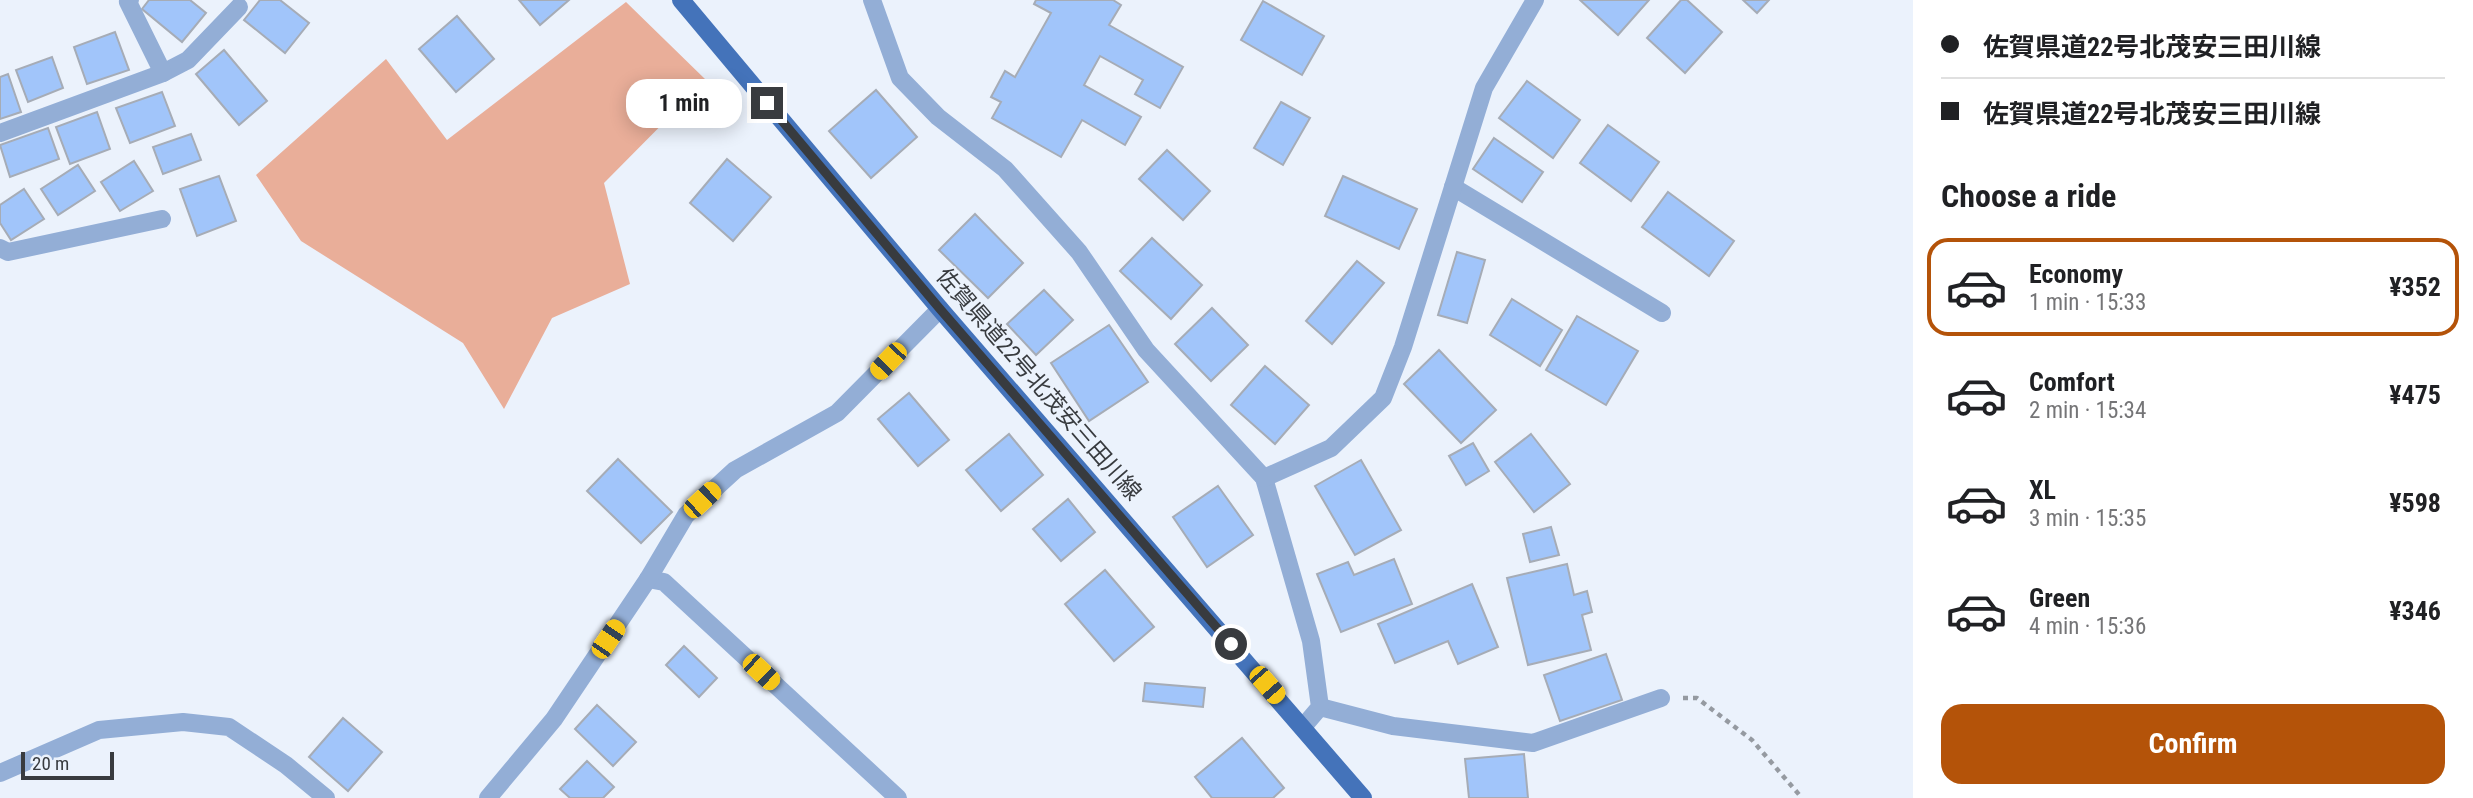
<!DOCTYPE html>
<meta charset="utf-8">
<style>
:root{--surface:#fff;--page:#f2f2f2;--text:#202124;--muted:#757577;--line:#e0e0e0;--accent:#b45309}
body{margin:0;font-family:"Roboto Condensed","Noto Sans JP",sans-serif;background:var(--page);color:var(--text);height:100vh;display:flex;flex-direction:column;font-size:26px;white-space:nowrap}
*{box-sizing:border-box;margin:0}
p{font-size:23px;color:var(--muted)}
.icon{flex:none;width:38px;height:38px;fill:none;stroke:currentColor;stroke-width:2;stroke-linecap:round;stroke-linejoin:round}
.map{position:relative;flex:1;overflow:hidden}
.drawer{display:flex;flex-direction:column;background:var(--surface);width:560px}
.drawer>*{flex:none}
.hud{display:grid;align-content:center;height:154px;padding:0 28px;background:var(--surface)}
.scale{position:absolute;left:21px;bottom:18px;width:93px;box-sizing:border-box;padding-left:7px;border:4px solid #383b3f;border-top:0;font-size:19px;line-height:24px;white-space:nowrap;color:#383b3f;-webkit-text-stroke:5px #ebf2fc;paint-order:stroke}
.end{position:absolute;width:32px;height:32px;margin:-16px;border:9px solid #383b3f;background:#fff;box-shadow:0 0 0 4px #fff}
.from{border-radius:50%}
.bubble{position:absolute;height:49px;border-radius:21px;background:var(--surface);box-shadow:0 4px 18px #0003;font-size:23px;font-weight:700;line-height:49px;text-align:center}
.car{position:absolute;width:21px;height:42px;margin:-21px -10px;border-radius:9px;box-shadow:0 0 5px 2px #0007;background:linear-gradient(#f5c518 24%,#345 0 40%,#f5c518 0 76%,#345 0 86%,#f5c518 0)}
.hud b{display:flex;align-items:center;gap:24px;height:66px;font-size:26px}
.hud b+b{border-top:2px solid var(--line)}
.hud i{width:18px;height:18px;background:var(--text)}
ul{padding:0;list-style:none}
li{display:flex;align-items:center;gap:21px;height:98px;margin:0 14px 10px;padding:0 14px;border:4px solid transparent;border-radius:21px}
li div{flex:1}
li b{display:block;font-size:26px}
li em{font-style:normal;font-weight:700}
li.on{border-color:var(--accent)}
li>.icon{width:63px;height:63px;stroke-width:1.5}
h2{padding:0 28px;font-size:32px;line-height:84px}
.primary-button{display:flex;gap:14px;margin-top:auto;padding:14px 28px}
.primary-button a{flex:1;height:80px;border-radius:21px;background:var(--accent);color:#fff;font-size:28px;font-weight:700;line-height:80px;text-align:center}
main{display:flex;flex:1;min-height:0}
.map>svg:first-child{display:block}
</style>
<main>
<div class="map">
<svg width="1913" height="798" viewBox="0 0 1913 798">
<rect width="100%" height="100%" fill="#ebf2fc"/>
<polygon fill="#e9ae99" points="626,2 706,80 604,183 630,284 552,318 504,409 463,343 301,241 256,175 386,59 447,140"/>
<g fill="#a1c5fa" stroke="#a6acb6" stroke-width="2">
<polygon points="149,0 190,0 206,13 182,42 142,9"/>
<polygon points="260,0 280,0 309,23 285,53 244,20"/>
<polygon points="519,0 569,0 540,25"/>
<polygon points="1036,0 1113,0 1121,5 1109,25 1183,67 1160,108 1135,94 1143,80 1100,56 1084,85 1141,117 1125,145 1082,120 1061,157 992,118 1001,102 991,97 1005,71 1015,77 1051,13 1034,4"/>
<polygon points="1580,0 1649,0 1618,35"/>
<polygon points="1681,0 1687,0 1722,32 1685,73 1647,38"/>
<polygon points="1743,0 1769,0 1757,13"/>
<polygon points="1263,1 1324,36 1302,75 1241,40"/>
<polygon points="457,16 494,59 456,92 419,49"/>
<polygon points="115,32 129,70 87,84 74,47"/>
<polygon points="224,50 267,101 239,125 196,74"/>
<polygon points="52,57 63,88 28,102 16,70"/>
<polygon points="8,74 21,112 0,119 0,77"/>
<polygon points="1527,81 1580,120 1553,158 1499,118"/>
<polygon points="876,90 917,137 871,178 829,131"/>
<polygon points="162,92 175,126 130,143 116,108"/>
<polygon points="1281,102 1310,118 1283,165 1254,148"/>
<polygon points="97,112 110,149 70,164 56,127"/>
<polygon points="1608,125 1659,162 1631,201 1580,163"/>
<polygon points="48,128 59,159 10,177 0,145"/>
<polygon points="191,134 201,160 163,174 153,147"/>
<polygon points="1494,138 1543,172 1522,202 1473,169"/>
<polygon points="1167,150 1210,191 1183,220 1139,179"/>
<polygon points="727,159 771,197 733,241 690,203"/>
<polygon points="134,161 153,191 120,211 101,182"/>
<polygon points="78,165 95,191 58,215 41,189"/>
<polygon points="219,176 236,221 197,236 180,189"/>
<polygon points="1343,176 1417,209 1399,249 1325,216"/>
<polygon points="24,189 44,219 11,240 0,223 0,205"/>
<polygon points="1668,192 1734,241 1709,276 1642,227"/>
<polygon points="975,214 1023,263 988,298 939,250"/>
<polygon points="1152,238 1202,285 1171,319 1120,271"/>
<polygon points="1457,252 1485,260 1467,323 1438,315"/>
<polygon points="1357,261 1384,283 1332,344 1306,321"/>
<polygon points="1044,290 1073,320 1036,355 1007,324"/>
<polygon points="1512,299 1562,330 1540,366 1490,335"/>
<polygon points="1212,308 1248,345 1211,381 1175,344"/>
<polygon points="1577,316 1638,351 1606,405 1546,370"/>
<polygon points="1109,325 1148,382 1089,421 1051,363"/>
<polygon points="1439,350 1496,410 1461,443 1404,384"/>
<polygon points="1265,366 1309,405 1275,444 1231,405"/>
<polygon points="909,393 949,440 918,466 878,419"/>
<polygon points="1009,434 1043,475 1001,511 966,470"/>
<polygon points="1531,434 1570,484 1534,512 1495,462"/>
<polygon points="1473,443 1489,471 1466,485 1449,456"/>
<polygon points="618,459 672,512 641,543 587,491"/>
<polygon points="1361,460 1401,530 1355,555 1315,486"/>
<polygon points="1218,486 1253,535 1207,567 1173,517"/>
<polygon points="1068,499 1095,532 1061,561 1033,529"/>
<polygon points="1551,527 1559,555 1530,562 1523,534"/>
<polygon points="1394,559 1412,604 1341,632 1317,574 1348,562 1354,575"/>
<polygon points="1567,564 1574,595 1587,591 1592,612 1582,615 1591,650 1528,665 1507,578"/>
<polygon points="1105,570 1154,627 1114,661 1065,604"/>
<polygon points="1472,584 1498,647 1458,664 1448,641 1395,663 1378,624"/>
<polygon points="684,646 717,678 699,697 666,665"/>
<polygon points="1606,654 1622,700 1560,721 1544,675"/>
<polygon points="1145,683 1205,688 1203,707 1143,701"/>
<polygon points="597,705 636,742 613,766 575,729"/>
<polygon points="343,718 382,752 348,791 309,757"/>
<polygon points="1242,738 1284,788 1273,798 1212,798 1195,777"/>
<polygon points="1524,754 1528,798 1469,798 1465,759"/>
<polygon points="587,761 614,787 603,798 570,798 560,789"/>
</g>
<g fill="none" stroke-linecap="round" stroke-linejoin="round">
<polyline stroke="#959aa1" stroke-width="4.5" stroke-dasharray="5 5" stroke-linecap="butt" points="1683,698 1697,698 1752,740 1802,798"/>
<polyline stroke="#93aed6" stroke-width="18" points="1320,707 1393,726 1533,743 1661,698"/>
<g stroke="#93aed6" stroke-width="18">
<polyline points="872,0 900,78 938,117 1005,169 1079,252 1146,350 1264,478 1311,641 1320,707 1303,727"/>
<polyline points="163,73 188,60 239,7"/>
<polyline points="0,133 163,73 128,2 130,0"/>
<polyline points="1453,187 1662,313"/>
<polyline points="0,248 8,252 162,219"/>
<polyline points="1264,478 1331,448 1383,398 1403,347 1484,88 1535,0"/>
<polyline points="648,579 664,582 898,798"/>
<polyline points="0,773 99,730 183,722 229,727 286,765 326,798"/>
<polyline points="488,798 554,719 648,579 686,515 735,470 837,413 940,309"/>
</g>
<polyline stroke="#4473ba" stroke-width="18" points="681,0 940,309 1363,798"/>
</g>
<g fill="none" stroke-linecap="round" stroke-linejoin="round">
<polyline stroke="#383b3f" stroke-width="9" points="767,103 940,309 1231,644"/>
</g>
<g text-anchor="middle" stroke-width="5" stroke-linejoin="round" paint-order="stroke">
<g font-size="23" fill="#383b3f" stroke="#ebf2fc">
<text transform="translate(1039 384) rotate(49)" y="8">佐賀県道22号北茂安三田川線</text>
</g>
</g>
</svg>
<div class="scale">20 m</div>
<i class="end from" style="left:1231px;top:644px"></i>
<i class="end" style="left:767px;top:103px"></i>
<div class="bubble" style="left:626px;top:79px;width:116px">1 min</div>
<i class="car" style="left:888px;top:361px;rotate:224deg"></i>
<i class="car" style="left:702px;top:500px;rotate:47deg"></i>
<i class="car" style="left:608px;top:639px;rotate:34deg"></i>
<i class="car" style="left:761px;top:672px;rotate:133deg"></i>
<i class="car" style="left:1267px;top:685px;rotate:139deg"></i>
</div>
<section class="drawer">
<div class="hud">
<b><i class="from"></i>佐賀県道22号北茂安三田川線</b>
<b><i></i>佐賀県道22号北茂安三田川線</b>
</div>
<h2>Choose a ride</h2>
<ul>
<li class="on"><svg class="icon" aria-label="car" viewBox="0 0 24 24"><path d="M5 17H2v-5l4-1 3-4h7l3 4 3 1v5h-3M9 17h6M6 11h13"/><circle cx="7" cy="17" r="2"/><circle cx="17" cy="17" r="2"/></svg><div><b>Economy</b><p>1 min · 15:33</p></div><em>¥352</em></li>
<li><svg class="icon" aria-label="car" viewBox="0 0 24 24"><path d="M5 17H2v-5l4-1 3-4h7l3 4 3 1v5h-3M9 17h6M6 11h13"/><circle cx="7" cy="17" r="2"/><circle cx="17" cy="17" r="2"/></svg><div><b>Comfort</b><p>2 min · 15:34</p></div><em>¥475</em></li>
<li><svg class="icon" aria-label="car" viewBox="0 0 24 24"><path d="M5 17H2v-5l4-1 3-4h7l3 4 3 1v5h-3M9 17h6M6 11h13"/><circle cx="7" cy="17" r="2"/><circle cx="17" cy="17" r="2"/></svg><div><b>XL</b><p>3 min · 15:35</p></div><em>¥598</em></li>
<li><svg class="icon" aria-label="car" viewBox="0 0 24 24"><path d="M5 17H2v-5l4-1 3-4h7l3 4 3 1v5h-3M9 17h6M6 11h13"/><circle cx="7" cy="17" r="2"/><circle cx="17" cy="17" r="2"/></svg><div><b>Green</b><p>4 min · 15:36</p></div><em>¥346</em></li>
</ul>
<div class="primary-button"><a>Confirm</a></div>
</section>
</main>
